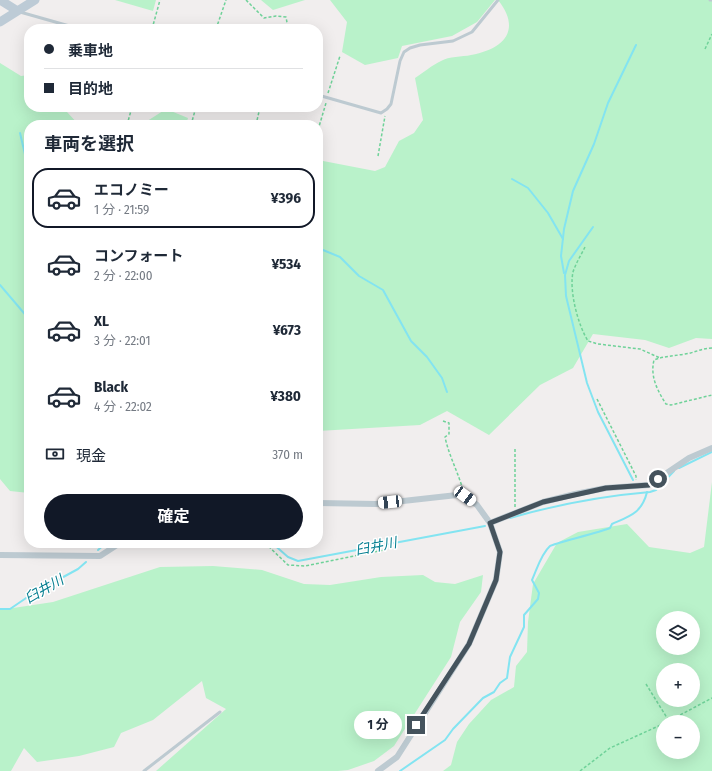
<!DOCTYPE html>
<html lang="ja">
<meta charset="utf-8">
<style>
:root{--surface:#fff;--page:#f2f2f3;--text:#1f2937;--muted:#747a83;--line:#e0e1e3;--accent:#111827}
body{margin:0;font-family:"Fira Sans Condensed","Noto Sans JP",sans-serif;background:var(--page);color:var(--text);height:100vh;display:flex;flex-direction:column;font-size:15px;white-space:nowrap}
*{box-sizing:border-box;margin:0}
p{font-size:13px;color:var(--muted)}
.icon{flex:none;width:22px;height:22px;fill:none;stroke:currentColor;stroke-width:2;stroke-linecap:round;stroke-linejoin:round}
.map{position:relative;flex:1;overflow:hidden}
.details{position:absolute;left:24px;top:120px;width:299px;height:428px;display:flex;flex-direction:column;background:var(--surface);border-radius:16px;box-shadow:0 4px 16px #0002}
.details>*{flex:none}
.hud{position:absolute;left:24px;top:24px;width:299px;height:88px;border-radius:16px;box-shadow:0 4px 16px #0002;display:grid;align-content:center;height:88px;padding:0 20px;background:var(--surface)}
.tools{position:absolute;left:656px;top:611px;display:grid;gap:8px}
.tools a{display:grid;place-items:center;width:44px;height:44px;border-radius:50%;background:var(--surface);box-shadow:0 4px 16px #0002;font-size:20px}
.end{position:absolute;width:18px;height:18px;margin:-9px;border:5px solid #45535d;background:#fff;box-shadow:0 0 0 2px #fff}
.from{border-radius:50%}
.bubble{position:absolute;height:28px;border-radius:14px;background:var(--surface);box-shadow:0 4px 16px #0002;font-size:13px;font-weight:700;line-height:28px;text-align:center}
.car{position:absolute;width:12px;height:24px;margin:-12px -6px;border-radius:5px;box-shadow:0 0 3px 1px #0007;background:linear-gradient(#fff 24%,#345 0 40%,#fff 0 76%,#345 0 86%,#fff 0)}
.hud b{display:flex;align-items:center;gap:14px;height:38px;font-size:15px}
.hud b+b{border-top:1px solid var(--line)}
.hud i{width:10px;height:10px;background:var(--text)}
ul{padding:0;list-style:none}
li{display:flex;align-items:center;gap:12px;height:60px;margin:0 8px 6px;padding:0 12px;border:2px solid transparent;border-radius:16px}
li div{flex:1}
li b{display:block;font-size:15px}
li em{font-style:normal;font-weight:700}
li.current{border-color:var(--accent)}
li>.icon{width:36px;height:36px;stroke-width:1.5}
h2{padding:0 20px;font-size:18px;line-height:48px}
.pay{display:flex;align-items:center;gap:10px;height:44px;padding:0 20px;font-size:15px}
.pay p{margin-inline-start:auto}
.cta{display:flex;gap:8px;margin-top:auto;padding:8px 20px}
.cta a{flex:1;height:46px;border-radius:24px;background:var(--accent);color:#fff;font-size:16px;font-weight:700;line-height:46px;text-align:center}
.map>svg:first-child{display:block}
</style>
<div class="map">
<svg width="712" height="771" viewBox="0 0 712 771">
<rect width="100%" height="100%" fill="#f1eeee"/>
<g fill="#b9f2ca" fill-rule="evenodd">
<polygon points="115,0 156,0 153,11"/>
<polygon points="261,0 305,0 273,10"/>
<polygon points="330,0 495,0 477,22 452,36 402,46 398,58 365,65 342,52 347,22"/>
<path d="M498,0h214v339l-16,-1 -27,10 -24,-8 -52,-6 -20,34 -33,17 -51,50 -42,-24 -27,14 -102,6v-271l57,11 10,-4 14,-26 15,-8 9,-13 -8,-42c8,-5 17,-13 26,-17 8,-5 21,-4 30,-6 33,-6 51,-25 27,-55z"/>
<polygon points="0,63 21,76 29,75 29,107 66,107 67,112 79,125 29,125 29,493 10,491 0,479"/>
<polygon points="166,109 188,118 186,125 141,125"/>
<path d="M712,482v289h-269l8,-6 6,-23 12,-18 22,-24 23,-13 2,-21 11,-14 1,-30 5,-38 24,-41 21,-11 49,-8 22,23 41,6 14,-6zM663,618h30v30h-30zM663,670h30v30h-30zM663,722h30v30h-30z"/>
<polygon points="213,566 262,570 304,584 330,585 381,577 423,575 435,582 455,584 483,575 481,592 460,622 451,657 394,746 374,761 348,770 338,771 156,771 226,709 206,698 202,681 153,720 121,733 114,747 79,756 37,762 24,748 11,771 0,771 0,610 53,602 160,567"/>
</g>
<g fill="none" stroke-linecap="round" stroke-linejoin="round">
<g stroke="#83e4f1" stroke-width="2">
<polyline points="20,133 27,163 29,194"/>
<polyline points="512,179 528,188 548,213 563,239"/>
<polyline points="593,227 569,261 565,275 566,296 587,383 598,412 633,480"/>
<polyline points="318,251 323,250 340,257 359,276 383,290 411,341 427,357 442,378 447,392"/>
<polyline points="564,273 561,256 564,229 573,191 594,144 608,103 636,45"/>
<polyline points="0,285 29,319"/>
<polyline points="28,316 29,302"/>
<polyline points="679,468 712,452"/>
<path d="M510,518c45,-13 92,-22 140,-26l6,-2 18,-19"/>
<polyline points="97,543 100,548"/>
<polyline points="272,543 288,557 298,561 485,526"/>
<polyline points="98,550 106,543"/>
<polyline points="0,609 10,609 32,594 78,569 86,562"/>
<path d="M400,771l45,-31 8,-11 30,-31 11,-6 6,-9 7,-5 3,-21 14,-30v-12l14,-16 1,-6 -7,-13c5,-11 9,-26 18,-34 4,-3 49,-13 60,-18l2,-4c18,-8 30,-11 35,-32"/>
</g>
<g stroke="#6fd299" stroke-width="1.5" stroke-dasharray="3 2" stroke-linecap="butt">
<polyline points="246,0 264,18 276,16 286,17 288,28 286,29"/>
<polyline points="152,29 160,0"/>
<polyline points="216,29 226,0"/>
<polyline points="705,49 712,34"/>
<polyline points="328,93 340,56"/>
<polyline points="127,125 132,107"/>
<polyline points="191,125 196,107"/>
<polyline points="256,125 260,107"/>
<polyline points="318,130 326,103"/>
<polyline points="378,156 385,116"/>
<path d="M585,247c-4,8 -9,16 -12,25 -4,19 5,53 15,69l10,3 42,5 20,9"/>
<path d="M712,348c-10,0 -18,5 -27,6 -11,2 -21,2 -31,6 -4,16 3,30 12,44l5,1 41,-10"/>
<polyline points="597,399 636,476 636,480"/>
<path d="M443,421l6,2v11l-4,3c4,19 13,35 18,53"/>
<polyline points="515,507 515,448"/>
<polyline points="265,543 288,565 305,566 384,550"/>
<polyline points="646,684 669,721"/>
<polyline points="667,722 712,698"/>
<polyline points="580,771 610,748 663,724"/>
</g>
<g stroke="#bdcad1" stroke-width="3">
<polyline points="710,0 712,0"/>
<polyline points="20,12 80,29"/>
<polyline points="318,95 381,113 387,109 391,104 400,61 404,52 410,48 420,45 453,41 472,32 498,0"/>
<polyline points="144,771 220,712"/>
</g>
<g stroke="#bdcad1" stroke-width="6">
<polyline points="318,503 376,504 457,495 465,496 477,505 490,523 500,552 496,580 469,644 397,757 378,771"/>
<polyline points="490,523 543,502 575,494 606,488 649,485 689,458 712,448"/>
<polyline points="0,555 100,556 120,543"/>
</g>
<g stroke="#bdcbd6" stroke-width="9">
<polyline points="0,0 16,10"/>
<polyline points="0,22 35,0"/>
</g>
</g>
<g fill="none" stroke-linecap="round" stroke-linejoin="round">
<polyline stroke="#45535d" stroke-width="5" points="416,725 469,644 496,580 500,552 490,523 543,502 606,488 649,485 658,479"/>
</g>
<g text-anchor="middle" stroke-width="3" stroke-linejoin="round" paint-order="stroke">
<g font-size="14" font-style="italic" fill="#067f91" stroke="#fff">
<text transform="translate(376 546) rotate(-11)" y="5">臼井川</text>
<text transform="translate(44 589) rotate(-30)" y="5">臼井川</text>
</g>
</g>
</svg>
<div class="tools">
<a><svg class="icon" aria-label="layers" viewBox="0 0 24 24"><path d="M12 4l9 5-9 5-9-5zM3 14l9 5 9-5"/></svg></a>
<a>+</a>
<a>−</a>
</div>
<i class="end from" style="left:658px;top:479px"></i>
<i class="end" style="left:416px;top:725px"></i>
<div class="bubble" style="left:354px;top:711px;width:48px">1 分</div>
<i class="car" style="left:465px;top:496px;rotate:126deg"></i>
<i class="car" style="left:390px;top:502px;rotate:264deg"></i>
<div class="hud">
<b><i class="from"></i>乗車地</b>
<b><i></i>目的地</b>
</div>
<section class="details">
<h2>車両を選択</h2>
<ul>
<li class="current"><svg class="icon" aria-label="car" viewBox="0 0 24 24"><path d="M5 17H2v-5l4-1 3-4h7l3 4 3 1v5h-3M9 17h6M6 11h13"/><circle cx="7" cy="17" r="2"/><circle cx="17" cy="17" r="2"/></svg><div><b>エコノミー</b><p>1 分 · 21:59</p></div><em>¥396</em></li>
<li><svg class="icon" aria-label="car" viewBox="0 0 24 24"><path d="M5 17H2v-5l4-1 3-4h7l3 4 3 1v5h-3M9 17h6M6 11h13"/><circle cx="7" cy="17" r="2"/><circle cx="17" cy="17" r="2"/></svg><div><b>コンフォート</b><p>2 分 · 22:00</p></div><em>¥534</em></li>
<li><svg class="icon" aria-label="car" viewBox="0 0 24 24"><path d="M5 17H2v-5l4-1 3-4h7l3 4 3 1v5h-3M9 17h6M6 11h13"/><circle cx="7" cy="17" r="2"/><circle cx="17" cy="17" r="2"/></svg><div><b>XL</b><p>3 分 · 22:01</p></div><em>¥673</em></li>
<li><svg class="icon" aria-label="car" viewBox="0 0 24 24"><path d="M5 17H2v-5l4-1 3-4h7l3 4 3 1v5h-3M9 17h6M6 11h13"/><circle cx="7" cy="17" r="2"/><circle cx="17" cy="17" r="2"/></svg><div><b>Black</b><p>4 分 · 22:02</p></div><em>¥380</em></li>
</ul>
<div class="pay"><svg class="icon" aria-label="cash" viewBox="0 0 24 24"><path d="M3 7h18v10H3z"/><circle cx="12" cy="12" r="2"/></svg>現金<p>370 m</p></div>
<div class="cta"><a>確定</a></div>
</section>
</div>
